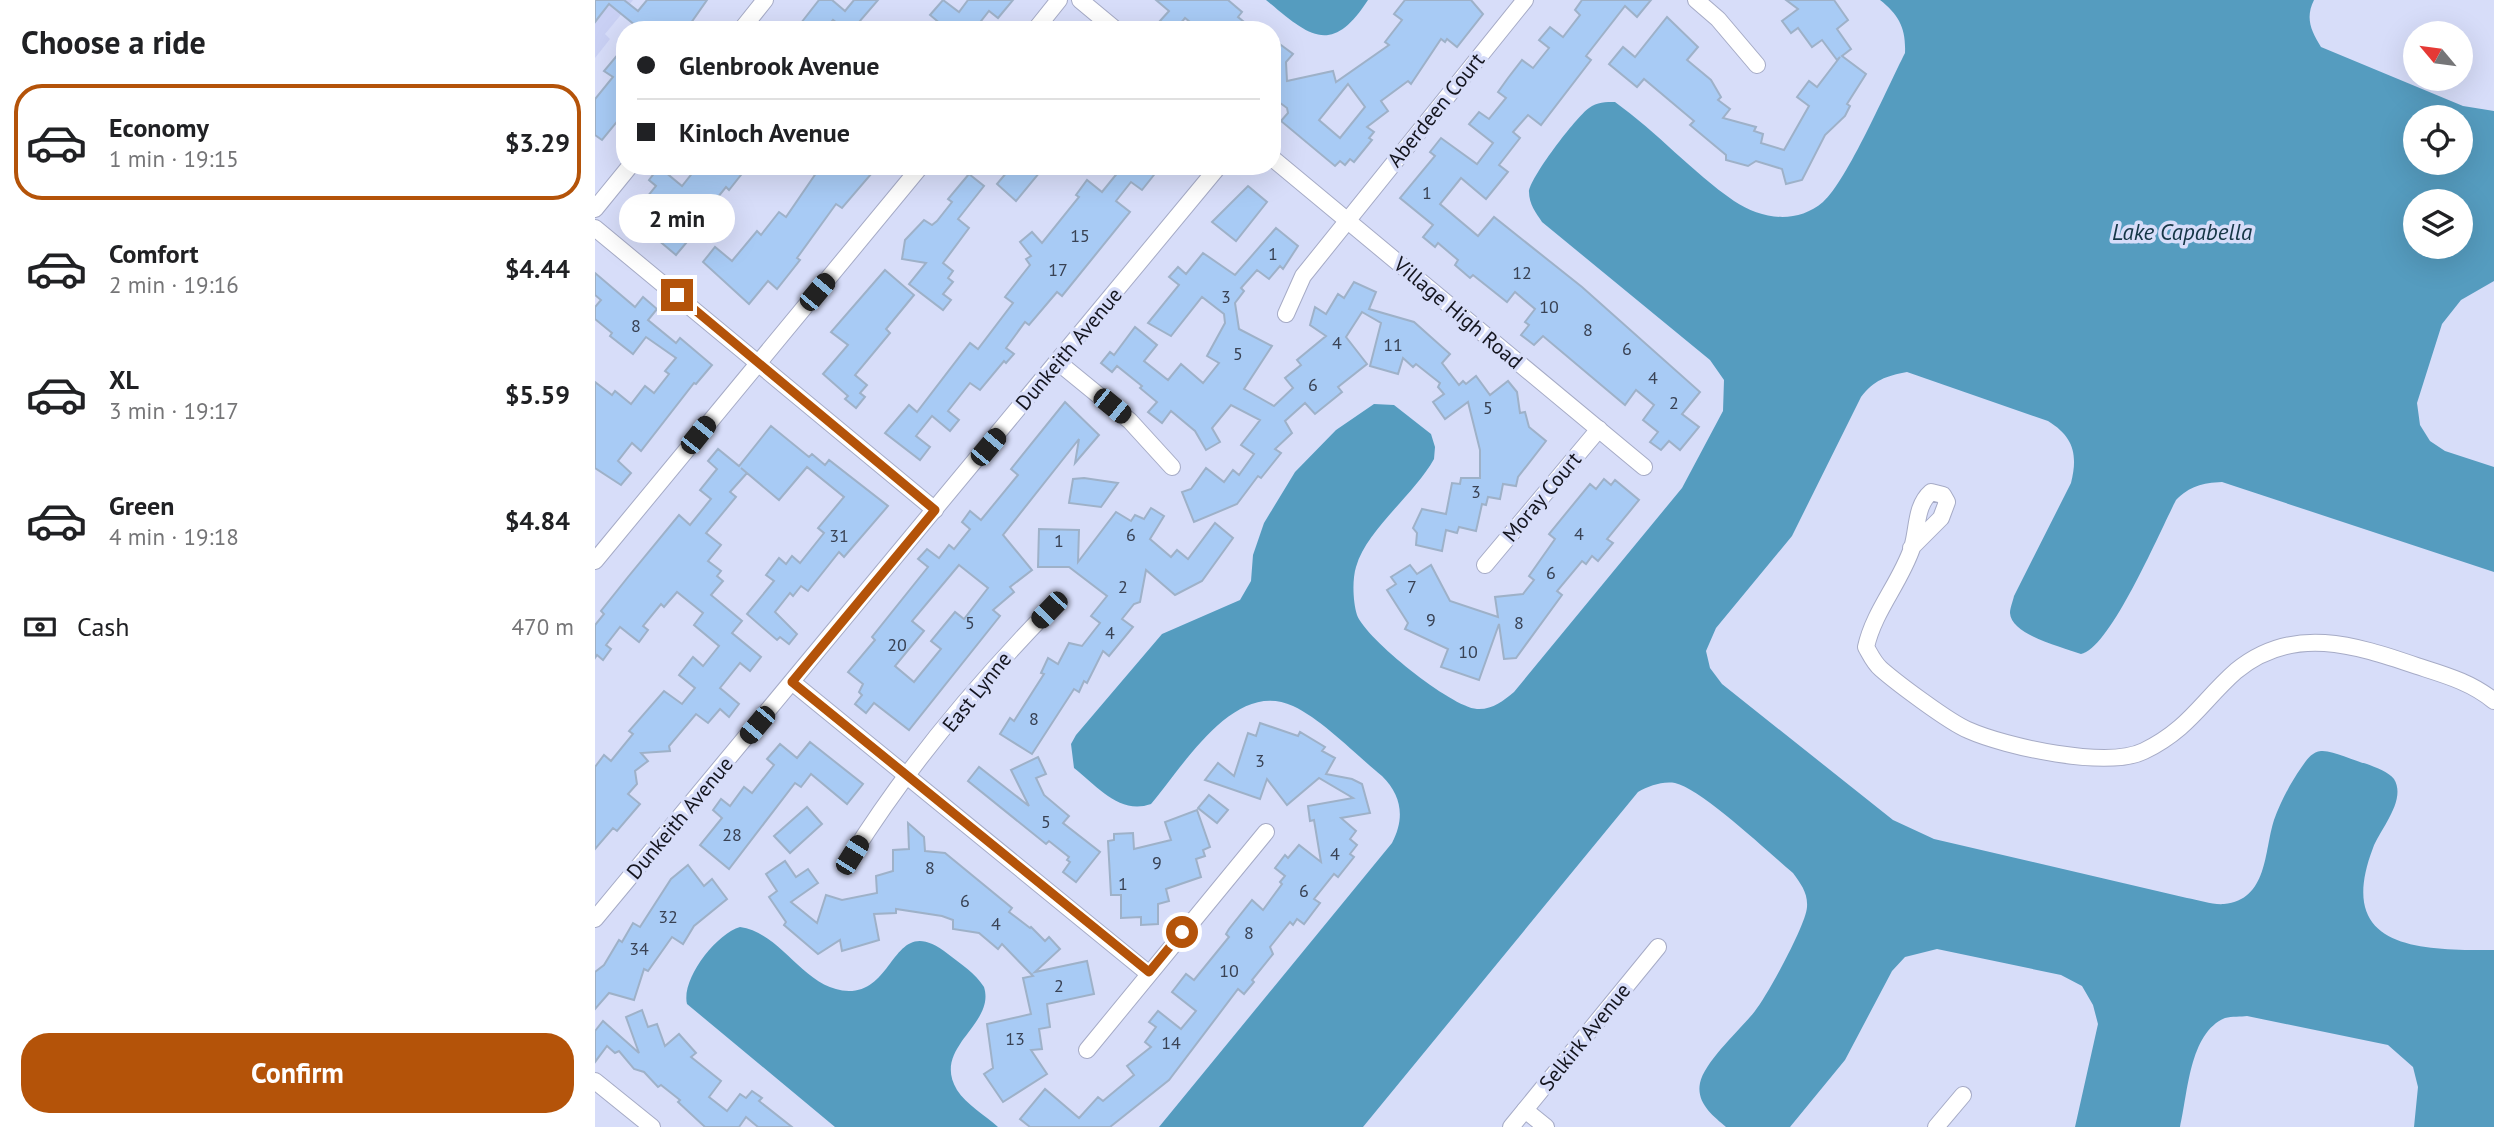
<!DOCTYPE html>
<meta charset="utf-8">
<style>
:root{--surface:#fff;--page:#f6f6f6;--text:#202124;--muted:#757577;--line:#e0e0e0;--accent:#b45309}
body{margin:0;font-family:"PT Sans",sans-serif;background:var(--page);color:var(--text);height:100vh;display:flex;flex-direction:column;font-size:26px;white-space:nowrap}
*{box-sizing:border-box;margin:0}
p{font-size:23px;color:var(--muted)}
.icon{flex:none;width:38px;height:38px;fill:none;stroke:currentColor;stroke-width:2;stroke-linecap:round;stroke-linejoin:round}
.map{position:relative;flex:1;overflow:hidden}
.drawer{display:flex;flex-direction:column;background:var(--surface);width:595px}
.drawer>*{flex:none}
.banner{position:absolute;left:21px;top:21px;width:665px;height:154px;border-radius:28px;box-shadow:0 7px 28px #0002;display:grid;align-content:center;height:154px;padding:0 21px;background:var(--surface)}
.needle{width:46px;rotate:299deg}
.tools{position:absolute;left:1808px;top:21px;display:grid;gap:14px}
.tools a{display:grid;place-items:center;width:70px;height:70px;border-radius:50%;background:var(--surface);box-shadow:0 7px 28px #0002;font-size:35px}
.end{position:absolute;width:32px;height:32px;margin:-16px;border:9px solid #b45309;background:#fff;box-shadow:0 0 0 4px #fff}
.from{border-radius:50%}
.bubble{position:absolute;height:49px;border-radius:24px;background:var(--surface);box-shadow:0 7px 28px #0002;font-size:23px;font-weight:800;line-height:49px;text-align:center}
.car{position:absolute;width:21px;height:42px;margin:-21px -10px;border-radius:9px;box-shadow:0 0 5px 2px #0007;background:linear-gradient(#222 24%,#8ab4d8 0 40%,#222 0 76%,#8ab4d8 0 86%,#222 0)}
.banner b{display:flex;align-items:center;gap:24px;height:66px;font-size:26px}
.banner b+b{border-top:2px solid var(--line)}
.banner i{width:18px;height:18px;background:var(--text)}
ul{padding:0;list-style:none}
li{display:flex;align-items:center;gap:21px;height:116px;margin:0 14px 10px;padding:0 7px;border:4px solid transparent;border-radius:28px}
li div{flex:1}
li b{display:block;font-size:26px}
li em{font-style:normal;font-weight:800}
li.active{border-color:var(--accent)}
li>.icon{width:63px;height:63px;stroke-width:1.5}
h2{padding:0 21px;font-size:32px;line-height:84px}
.pay{display:flex;align-items:center;gap:18px;height:77px;padding:0 21px;font-size:26px}
.pay p{margin-inline-start:auto}
.cta{display:flex;gap:14px;margin-top:auto;padding:14px 21px}
.cta a{flex:1;height:80px;border-radius:28px;background:var(--accent);color:#fff;font-size:28px;font-weight:800;line-height:80px;text-align:center}
main{display:flex;flex:1;min-height:0}
.map>svg:first-child{display:block}
</style>
<main>
<section class="drawer">
<h2>Choose a ride</h2>
<ul>
<li class="active"><svg class="icon" aria-label="car" viewBox="0 0 24 24"><path d="M5 17H2v-5l4-1 3-4h7l3 4 3 1v5h-3M9 17h6M6 11h13"/><circle cx="7" cy="17" r="2"/><circle cx="17" cy="17" r="2"/></svg><div><b>Economy</b><p>1 min · 19:15</p></div><em>$3.29</em></li>
<li><svg class="icon" aria-label="car" viewBox="0 0 24 24"><path d="M5 17H2v-5l4-1 3-4h7l3 4 3 1v5h-3M9 17h6M6 11h13"/><circle cx="7" cy="17" r="2"/><circle cx="17" cy="17" r="2"/></svg><div><b>Comfort</b><p>2 min · 19:16</p></div><em>$4.44</em></li>
<li><svg class="icon" aria-label="car" viewBox="0 0 24 24"><path d="M5 17H2v-5l4-1 3-4h7l3 4 3 1v5h-3M9 17h6M6 11h13"/><circle cx="7" cy="17" r="2"/><circle cx="17" cy="17" r="2"/></svg><div><b>XL</b><p>3 min · 19:17</p></div><em>$5.59</em></li>
<li><svg class="icon" aria-label="car" viewBox="0 0 24 24"><path d="M5 17H2v-5l4-1 3-4h7l3 4 3 1v5h-3M9 17h6M6 11h13"/><circle cx="7" cy="17" r="2"/><circle cx="17" cy="17" r="2"/></svg><div><b>Green</b><p>4 min · 19:18</p></div><em>$4.84</em></li>
</ul>
<div class="pay"><svg class="icon" aria-label="cash" viewBox="0 0 24 24"><path d="M3 7h18v10H3z"/><circle cx="12" cy="12" r="2"/></svg>Cash<p>470 m</p></div>
<div class="cta"><a>Confirm</a></div>
</section>
<div class="map">
<svg width="1899" height="1127" viewBox="0 0 1899 1127">
<rect width="100%" height="100%" fill="#d7ddf9"/>
<polygon fill="#c9d0f4" points="0,0 38,0 10,34 15,39 0,58"/>
<g fill="#559cbf" fill-rule="evenodd">
<path d="M671,0h102c-37,57 -59,36 -102,0z"/>
<path d="M1285,0h434c-9,18 -3,31 7,47l142,59 31,5v170l-33,19 -19,24 -25,79 3,22 10,16 15,10 49,16v105l-272,-90c-20,1 -32,4 -46,18 -16,31 -66,149 -95,154 -19,-7 -70,-19 -71,-41 0,-5 3,-12 4,-17l57,-113c7,-28 3,-46 -23,-62l-141,-49c-21,4 -33,8 -46,25l-69,139 -76,92 -10,23 4,17 12,16 171,136 41,19 253,59c12,2 26,7 37,6 44,-4 40,-53 50,-84 6,-17 17,-38 27,-52 5,-7 10,-16 20,-17 12,-1 33,10 46,13 8,3 22,8 27,15 13,21 -14,50 -21,69 -39,102 47,102 121,102v177h-80l4,-40 -5,-20 -25,-22 -141,-29c-6,1 -15,0 -22,2 -36,15 -37,76 -45,109h-105l23,-103 -5,-19 -11,-19 -21,-11 -124,-26 -32,8 -13,14 -47,89 -55,67h-64c-13,-11 -30,-24 -26,-44 5,-22 40,-53 55,-72 12,-15 51,-86 52,-104 1,-14 -6,-23 -14,-34 -24,-20 -91,-84 -118,-90 -13,-2 -26,3 -37,9l-275,335h-204l233,-284c13,-25 10,-47 -10,-67 -26,-21 -59,-56 -89,-70 -59,-28 -110,61 -142,98 -31,11 -53,-17 -77,-36l-3,-24 5,-9 86,-101 78,-34 11,-19 2,-26 11,-32 31,-51 41,-42 38,-26 20,1 37,29 4,13 -1,12c-20,36 -67,70 -78,108 -4,13 -3,35 1,48 9,24 94,92 120,94 15,1 26,-8 37,-17l168,-204 41,-77 1,-31 -14,-20 -168,-138c-6,-9 -13,-18 -13,-30 0,-13 47,-75 60,-84 8,-6 17,-6 26,-6 42,30 77,70 119,99 27,18 62,24 89,1 24,-21 65,-116 82,-149 1,-25 -6,-38 -25,-53zM1820,117h46v46h-46zM1820,201h46v46h-46z"/>
<path d="M145,927c43,6 64,63 109,64 48,0 44,-81 99,-37 13,10 27,19 36,33 12,38 -53,60 -27,103 9,14 29,26 41,37h-163l-148,-123c-6,-25 29,-70 53,-77z"/>
</g>
<g fill="#a8cbf5" stroke="#9eb1c8" stroke-width="2" fill-rule="evenodd">
<polygon points="0,0 29,0 43,11 52,0 112,0 91,30 46,30 14,4 0,22"/>
<polygon points="224,0 237,0 250,11 259,0 283,0 264,22 274,30 251,30 238,20 230,30 214,30 206,23"/>
<polygon points="348,0 364,12 373,0 418,0 403,18 394,11 379,30 353,30 335,15"/>
<polygon points="561,0 633,0 647,12 643,17 659,30 605,30 590,18 580,30 576,30 565,21 574,11"/>
<path d="M810,0h66l12,14 -26,33 -10,-8 -2,3 -4,-3 -30,45 -3,-3 -27,20 7,10 -21,16 7,5 -5,6 3,2 -18,22 -4,-3 -5,6 -5,-4 -5,5 -54,-45 7,-8 -1,-5 -15,-11v-49l5,-6 16,12 -7,8 1,19 46,-10 3,11 53,-37 -4,-3 17,-22 -8,-6zM753,84l17,23 -25,31 -21,-18z"/>
<polygon points="987,0 1056,0 1042,17 1030,6 991,56 996,60 946,125 933,115 918,132 925,138 904,165 913,172 891,199 866,178 845,204 883,236 899,217 987,287 1105,392 1087,414 1104,427 1085,450 1074,441 1066,450 1055,442 1063,432 1048,420 1059,405 1041,390 1030,405 948,336 939,345 926,335 934,325 930,322 940,309 920,292 912,302 878,275 875,278 860,265 863,260 843,243 840,247 828,237 838,225 805,198 840,156 835,152 846,138 882,164 898,143 874,124 884,112 894,119 911,98 903,92 913,78 927,60 938,68 954,48 944,40 955,27 968,37 985,15 980,10"/>
<polygon points="1191,0 1239,0 1253,20 1242,29 1256,49 1247,56 1271,74 1252,104 1255,106 1250,116 1230,135 1207,180 1191,184 1187,169 1161,161 1153,166 1131,160 1131,155 1095,125 1099,121 1049,79 1042,87 1014,64 1028,47 1040,57 1072,17 1103,47 1092,60 1116,80 1126,97 1123,100 1135,109 1128,118 1161,127 1159,131 1168,134 1166,143 1189,150 1214,106 1202,97 1214,81 1222,87 1245,57 1242,60 1227,40 1217,47 1203,28 1196,33 1187,21 1203,9"/>
<polygon points="30,46 30,112 7,140 0,135 0,99 18,77 9,71"/>
<polygon points="103,166 153,166 134,190 131,187 114,208 124,216 113,230 107,224 81,255 36,217 61,186 54,180 64,167 87,186"/>
<polygon points="226,166 283,166 247,208 241,204 202,258 205,260 182,289 173,281 154,304 108,262 120,247 137,261 162,231 166,235 184,212 191,217"/>
<polygon points="417,166 437,166 445,172 421,201 402,184"/>
<polygon points="528,166 566,166 547,190 536,182 521,201 535,212 467,296 462,292 434,325 430,322 411,348 419,354 411,363 409,361 385,390 375,383 353,411 364,420 355,431 337,416 321,436 335,447 325,460 290,433 314,405 322,412 375,343 383,349 418,303 410,297 435,265 431,259 436,256 425,242 437,232 447,243 484,197 481,195 492,180 507,192"/>
<polygon points="374,174 389,186 363,219 374,228 348,263 358,271 353,278 358,282 348,294 356,300 348,310 314,284 331,263 307,259 310,240 329,220 337,225 342,221 357,202 353,199"/>
<polygon points="653,186 672,202 641,241 617,222"/>
<polygon points="681,228 703,246 688,269 685,266 674,279 662,270 646,288 649,291 640,303 644,329 677,346 649,389 679,406 698,388 690,378 706,365 702,360 731,336 715,325 720,307 731,314 743,294 749,298 759,282 781,292 774,309 819,322 855,354 847,363 864,385 868,381 871,384 881,376 895,395 913,381 922,392 925,413 930,412 934,427 951,441 923,477 921,486 908,484 905,499 893,497 891,505 887,504 881,531 864,527 862,533 851,530 847,551 821,545 822,533 818,528 827,509 851,514 857,483 865,484 866,478 885,478 885,450 873,402 850,419 838,402 849,394 843,387 845,383 821,364 818,367 808,358 803,374 775,366 786,323 767,312 751,337 772,364 743,387 747,392 720,414 710,403 690,421 697,433 680,449 686,453 666,478 663,476 642,504 599,522 587,492 596,489 611,468 629,482 638,470 644,475 659,454 646,445 665,420 636,405 617,428 625,442 611,450 600,431 576,411 567,423 553,412 562,402 545,388 547,386 522,366 517,372 506,363 515,352 519,355 540,327 562,345 549,361 573,380 586,364 608,383 624,363 612,356 630,323 629,314 607,297 576,336 553,323 584,285 574,277 583,267 591,274 608,253 640,275"/>
<polygon points="290,270 319,295 291,329 295,333 260,375 272,385 265,393 270,397 261,408 250,399 253,396 228,374 253,345 236,332"/>
<polygon points="0,273 40,307 48,297 62,309 53,320 81,343 85,338 117,365 101,384 99,383 46,451 37,443 23,461 36,473 26,485 0,468 0,382 17,395 20,391 36,404 50,386 59,393 74,374 70,371 81,358 51,337 38,354 15,336 17,333 0,319 0,307 6,300 0,295"/>
<path d="M470,402l34,33 -24,28 4,-24 -76,96 29,35 -22,17 4,5 -21,18 7,6 -91,114 -35,-27 -8,10 -11,-9 7,-9 -3,-3 4,-8 -15,-12 27,-32 -3,-3 56,-70 -10,-8 9,-10 12,9 10,-13 5,4 16,-20 -8,-7 8,-11 11,9 37,-45 -7,-6zM364,565l29,23 -24,31 -9,-7 -24,29 10,8 -27,33 -19,-16 29,-35 -12,-10z"/>
<polygon points="176,426 214,457 217,454 230,465 234,460 293,506 249,557 244,552 213,591 206,586 198,596 195,593 180,612 202,634 194,644 185,637 182,640 152,614 179,581 171,575 184,558 191,564 197,556 205,563 229,533 223,528 249,497 212,467 184,500 146,468 152,473 135,492 141,497 111,533 126,545 113,561 126,571 122,576 128,581 116,595 147,621 137,633 166,657 155,671 145,663 125,688 144,704 134,717 125,709 113,723 101,714 74,746 75,751 46,753 53,761 40,771 42,784 33,794 45,804 22,831 18,828 0,849 0,767 9,755 16,761 38,734 34,731 69,691 87,704 100,688 84,675 98,657 108,666 124,646 99,625 108,613 82,592 69,607 66,604 48,626 53,630 44,642 25,627 11,645 16,649 8,660 2,655 0,658 0,625 9,614 6,611 33,577 84,515 95,525 116,499 105,490 122,469 113,461 123,449 144,466"/>
<polygon points="489,478 523,483 506,507 474,503 478,479"/>
<polygon points="1009,479 1016,485 1020,480 1044,500 1012,539 1018,543 1003,561 997,556 991,564 987,561 962,591 967,595 921,658 909,659 904,624 884,680 846,667 853,649 810,629 813,623 792,590 801,584 796,577 815,565 822,574 836,565 855,601 903,617 900,597 928,594 939,580 934,576 960,539 954,534 995,484 1001,489"/>
<polygon points="556,508 569,516 555,539 576,557 582,550 593,559 620,523 638,538 607,581 580,595 551,570 545,602 539,604 527,619 538,627 514,656 508,651 492,683 489,681 484,692 479,689 437,754 405,734 415,718 419,721 449,674 446,673 453,658 463,664 474,643 487,646 505,623 496,616 512,596 474,567 443,567 444,529 484,530 483,562 521,512 536,521 540,515 549,519"/>
<polygon points="665,723 703,736 705,732 730,747 727,751 740,758 731,774 757,779 767,784 775,813 746,818 761,831 755,839 762,845 755,854 759,857 743,877 739,874 719,899 725,903 709,924 702,919 698,925 695,922 675,947 678,954 657,980 659,982 649,994 643,989 574,1080 515,1127 435,1127 425,1119 450,1089 484,1118 503,1097 508,1101 539,1075 532,1066 556,1047 550,1042 561,1027 554,1022 563,1011 586,1029 601,1011 577,992 591,974 599,980 634,937 631,934 634,929 657,900 668,910 687,884 685,882 690,876 680,868 690,855 693,858 704,845 726,862 719,820 715,821 713,806 758,798 724,778 692,805 672,779 665,799 610,780 623,763 639,776 653,733 661,736"/>
<polygon points="215,742 268,784 252,804 216,774 206,787 200,783 134,869 105,845 127,818 118,810 126,799 135,806 149,787 157,793 179,765 172,759 185,744 202,758"/>
<polygon points="443,757 451,774 441,778 449,795 474,816 468,823 505,852 481,882 468,872 475,862 472,860 474,857 454,841 451,844 373,781 384,767 434,806 416,770"/>
<polygon points="614,795 633,810 622,823 603,808"/>
<polygon points="212,807 227,824 195,853 179,836"/>
<polygon points="602,810 615,847 608,850 610,856 601,859 606,877 571,889 574,901 563,904 563,924 546,925 546,917 526,918 526,895 516,895 513,841 519,840 519,834 538,833 539,849 576,840 570,822"/>
<polygon points="313,823 329,837 330,851 350,853 417,908 414,912 435,928 436,927 450,941 454,937 465,949 440,972 492,961 499,994 452,1004 455,1027 444,1029 447,1049 436,1050 452,1074 408,1102 389,1074 398,1068 392,1024 436,1014 428,978 438,976 407,944 403,949 384,933 358,929 358,920 347,916 301,909 301,913 279,914 284,940 247,951 245,940 223,954 189,925 191,922 174,897 182,891 171,874 190,861 201,877 213,869 223,883 196,902 222,923 231,895 247,900 282,893 281,876 298,871 298,850 314,849"/>
<polygon points="93,865 109,886 117,879 132,899 99,926 88,944 77,937 53,971 49,969 39,1000 14,993 0,1009 0,972 9,965 24,940 27,942 38,923 45,927 76,879"/>
<polygon points="47,1010 53,1027 62,1024 70,1046 84,1034 101,1053 96,1057 126,1081 114,1097 132,1111 145,1094 151,1098 157,1091 167,1098 164,1101 197,1127 163,1127 151,1117 144,1127 110,1127 83,1102 85,1100 66,1085 63,1087 49,1072 39,1069 24,1051 20,1053 12,1046 0,1062 0,1031 8,1021 44,1053 31,1017"/>
</g>
<g fill="none" stroke-linecap="round" stroke-linejoin="round">
<g stroke="#a6abc6" stroke-width="18">
<g id="street">
<polyline points="485,0 521,30"/>
<polyline points="1101,0 1123,19 1162,65"/>
<polyline points="146,30 170,0"/>
<polyline points="440,30 464,0"/>
<polyline points="677,158 1049,467"/>
<polyline points="0,209 35,166"/>
<polyline points="0,228 340,510"/>
<polyline points="691,314 708,276 930,0"/>
<polyline points="464,363 535,421 577,467"/>
<path d="M1316,548l30,-30 6,-16 -4,-7 -12,-3c-16,14 -13,37 -19,56 -12,35 -38,63 -46,99 4,7 8,16 15,22 16,14 68,53 87,61 38,17 139,39 176,21 45,-22 58,-50 92,-80 57,-47 119,-26 181,-5 28,9 54,16 77,35"/>
<polyline points="0,561 326,166"/>
<polyline points="890,565 1004,429"/>
<polyline points="197,682 553,973"/>
<path d="M257,855c54,-86 126,-172 197,-245"/>
<polyline points="0,919 624,166"/>
<polyline points="492,1050 671,832"/>
<polyline points="0,1081 57,1127"/>
<polyline points="930,1110 951,1127"/>
<polyline points="916,1127 1063,947"/>
<polyline points="1341,1127 1368,1095"/>
</g>
</g>
<use href="#street" stroke="#fff" stroke-width="16"/>
</g>
<g fill="none" stroke-linecap="round" stroke-linejoin="round">
<polyline stroke="#b45309" stroke-width="9" points="82,295 340,510 197,682 554,972 587,932"/>
</g>
<g text-anchor="middle" stroke-width="7" stroke-linejoin="round" paint-order="stroke">
<g font-size="18" fill="#394254">
<text x="832" y="199">1</text>
<text x="485" y="242">15</text>
<text x="678" y="260">1</text>
<text x="463" y="276">17</text>
<text x="927" y="279">12</text>
<text x="631" y="303">3</text>
<text x="954" y="313">10</text>
<text x="41" y="332">8</text>
<text x="993" y="336">8</text>
<text x="742" y="349">4</text>
<text x="798" y="351">11</text>
<text x="1032" y="355">6</text>
<text x="643" y="360">5</text>
<text x="1058" y="384">4</text>
<text x="718" y="391">6</text>
<text x="1079" y="409">2</text>
<text x="893" y="414">5</text>
<text x="881" y="498">3</text>
<text x="984" y="540">4</text>
<text x="536" y="541">6</text>
<text x="244" y="542">31</text>
<text x="464" y="547">1</text>
<text x="956" y="579">6</text>
<text x="528" y="593">2</text>
<text x="817" y="593">7</text>
<text x="836" y="626">9</text>
<text x="375" y="629">5</text>
<text x="924" y="629">8</text>
<text x="515" y="639">4</text>
<text x="302" y="651">20</text>
<text x="873" y="658">10</text>
<text x="439" y="725">8</text>
<text x="665" y="767">3</text>
<text x="451" y="828">5</text>
<text x="137" y="841">28</text>
<text x="740" y="860">4</text>
<text x="562" y="869">9</text>
<text x="335" y="874">8</text>
<text x="528" y="890">1</text>
<text x="709" y="897">6</text>
<text x="370" y="907">6</text>
<text x="73" y="923">32</text>
<text x="401" y="930">4</text>
<text x="654" y="939">8</text>
<text x="44" y="955">34</text>
<text x="634" y="977">10</text>
<text x="464" y="992">2</text>
<text x="420" y="1045">13</text>
<text x="576" y="1049">14</text>
</g>
<g font-size="21" fill="#14151f" stroke="#d7ddf9">
<text transform="translate(841 110) rotate(-51)" y="7">Aberdeen Court</text>
<text transform="translate(863 313) rotate(40)" y="7">Village High Road</text>
<text transform="translate(474 349) rotate(-50)" y="7">Dunkeith Avenue</text>
<text transform="translate(947 497) rotate(-50)" y="7">Moray Court</text>
<text transform="translate(382 692) rotate(-51)" y="7">East Lynne</text>
<text transform="translate(85 818) rotate(-50)" y="7">Dunkeith Avenue</text>
<text transform="translate(990 1037) rotate(-51)" y="7">Selkirk Avenue</text>
</g>
<g font-size="23" font-style="italic" fill="#153646" stroke="#d7ddf9">
<text x="1587" y="240">Lake Capabella</text>
</g>
</g>
</svg>
<div class="tools">
<a><svg class="needle" viewBox="-14 -14 28 28"><path d="M0-13l5 13h-10z" fill="#e53935"/><path d="M0 13l5-13h-10z" fill="#757577"/></svg></a>
<a><svg class="icon" aria-label="locate" viewBox="0 0 24 24"><circle cx="12" cy="12" r="6"/><path d="M12 2v4M12 18v4M2 12h4M18 12h4"/></svg></a>
<a><svg class="icon" aria-label="layers" viewBox="0 0 24 24"><path d="M12 4l9 5-9 5-9-5zM3 14l9 5 9-5"/></svg></a>
</div>
<i class="end from" style="left:587px;top:932px"></i>
<i class="end" style="left:82px;top:295px"></i>
<div class="bubble" style="left:24px;top:194px;width:116px">2 min</div>
<i class="car" style="left:222px;top:292px;rotate:40deg"></i>
<i class="car" style="left:517px;top:406px;rotate:129deg"></i>
<i class="car" style="left:103px;top:435px;rotate:39deg"></i>
<i class="car" style="left:393px;top:447px;rotate:40deg"></i>
<i class="car" style="left:454px;top:610px;rotate:224deg"></i>
<i class="car" style="left:162px;top:725px;rotate:220deg"></i>
<i class="car" style="left:257px;top:855px;rotate:32deg"></i>
<div class="banner">
<b><i class="from"></i>Glenbrook Avenue</b>
<b><i></i>Kinloch Avenue</b>
</div>
</div>
</main>
